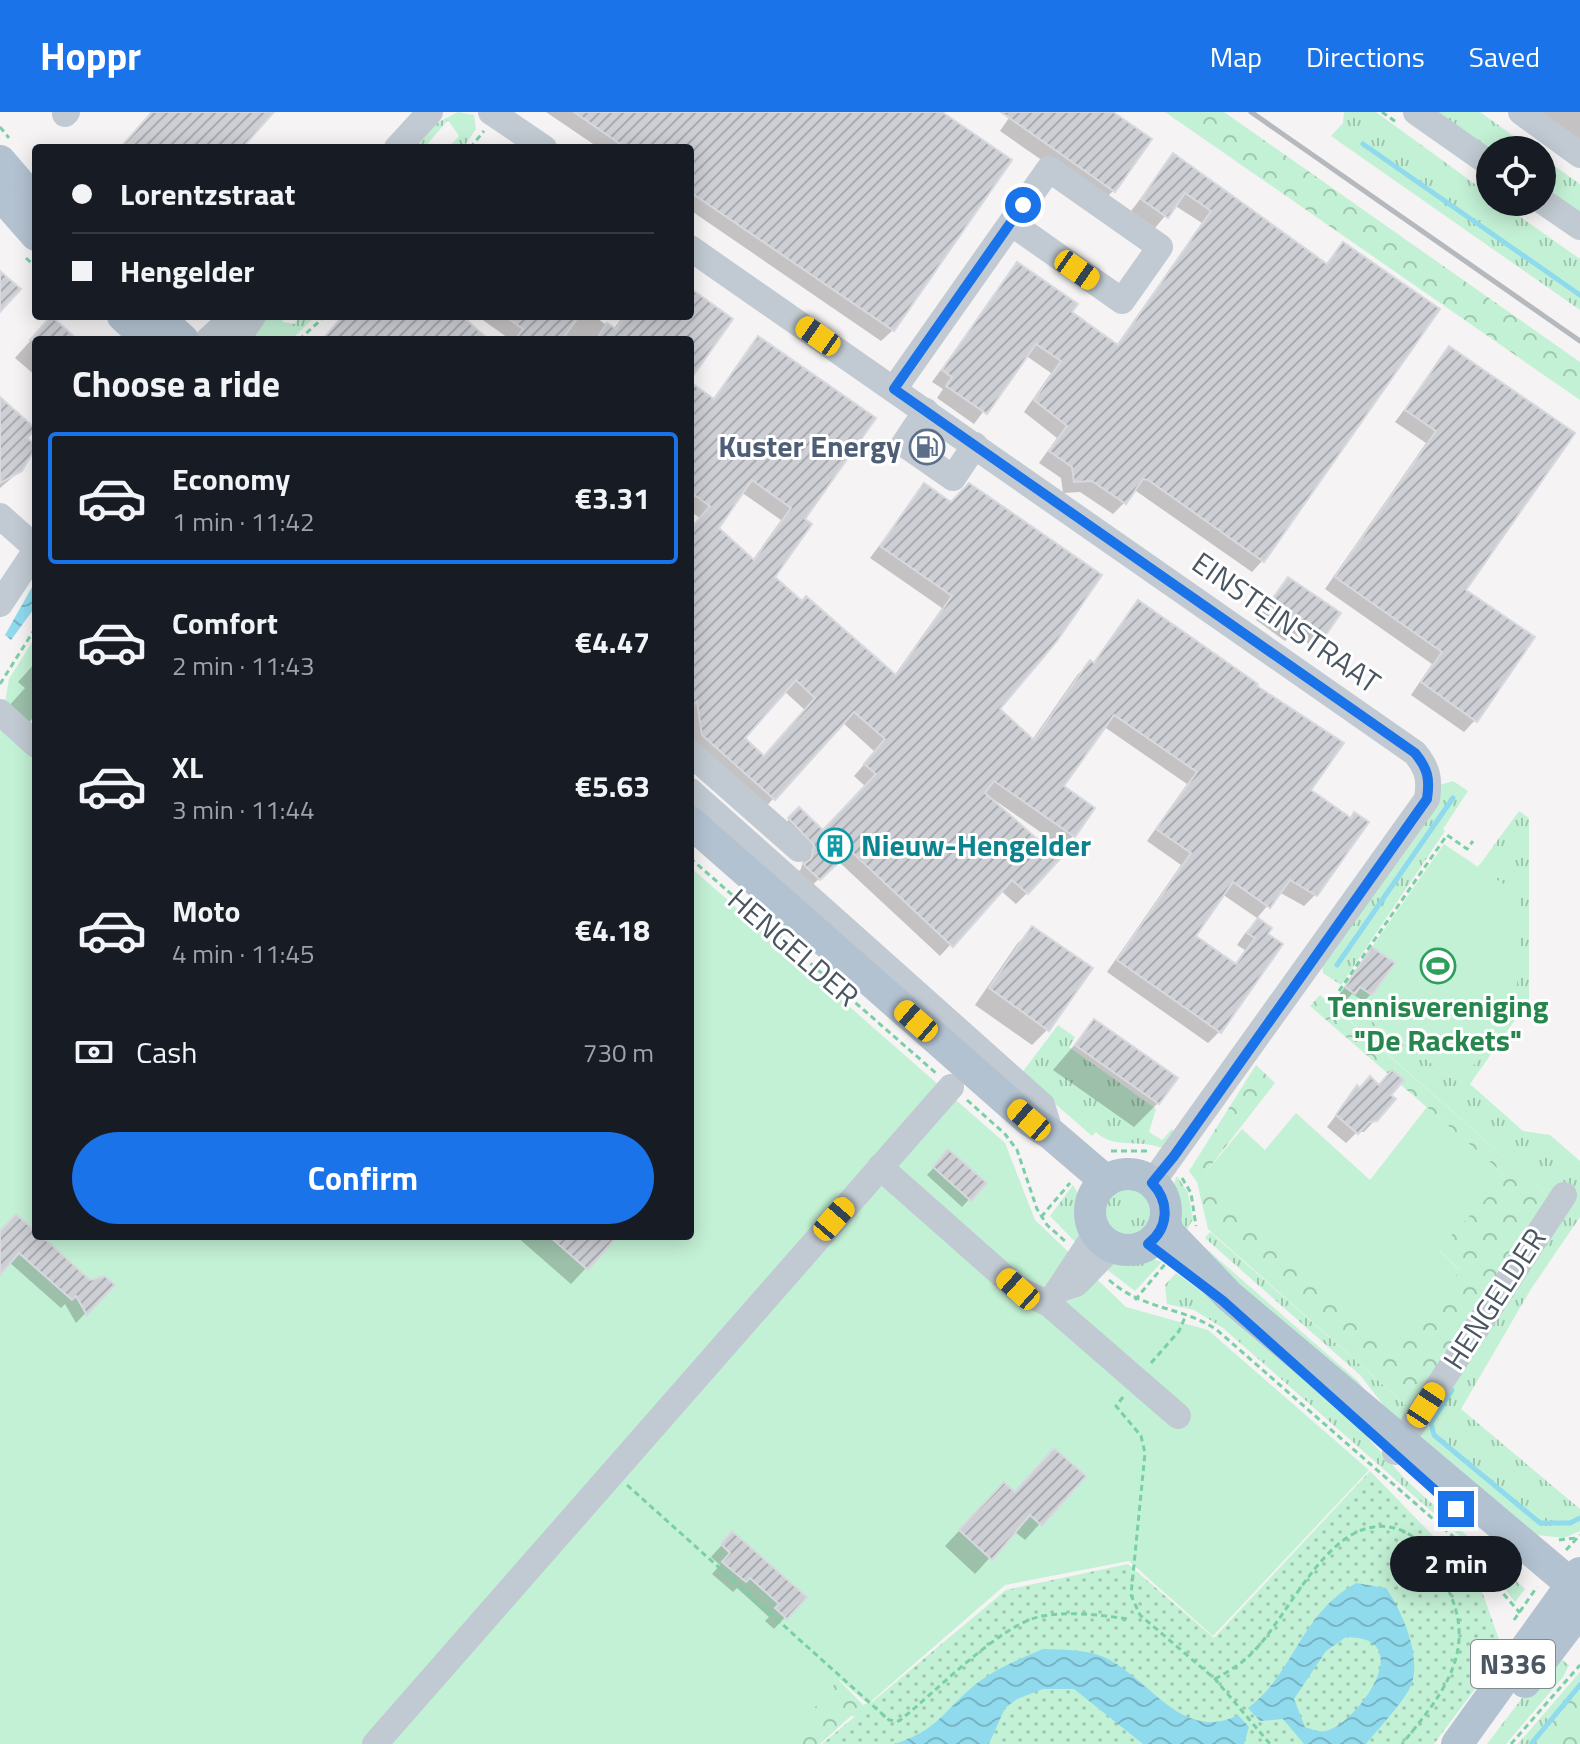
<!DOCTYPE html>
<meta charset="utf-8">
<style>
:root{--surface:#171b24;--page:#242831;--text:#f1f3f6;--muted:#9ea1a6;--line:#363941;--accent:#1a73e8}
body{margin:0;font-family:"Titillium Web",sans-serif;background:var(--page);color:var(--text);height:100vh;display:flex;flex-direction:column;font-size:30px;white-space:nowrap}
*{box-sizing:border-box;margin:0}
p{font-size:26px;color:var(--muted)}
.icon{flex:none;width:44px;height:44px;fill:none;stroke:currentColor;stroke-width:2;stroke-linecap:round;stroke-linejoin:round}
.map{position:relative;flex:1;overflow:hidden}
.sheet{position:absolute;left:32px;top:224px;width:662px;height:904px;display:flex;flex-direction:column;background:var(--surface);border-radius:8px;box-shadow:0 4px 20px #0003}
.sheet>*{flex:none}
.top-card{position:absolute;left:32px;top:32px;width:662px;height:176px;border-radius:8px;box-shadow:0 4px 20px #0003;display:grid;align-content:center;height:176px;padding:0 40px;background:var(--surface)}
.buttons{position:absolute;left:1476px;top:24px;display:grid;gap:16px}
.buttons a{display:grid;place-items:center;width:80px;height:80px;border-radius:50%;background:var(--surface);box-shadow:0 4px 20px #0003;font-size:40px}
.end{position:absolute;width:36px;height:36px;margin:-18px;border:10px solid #1a73e8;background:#fff;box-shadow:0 0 0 4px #fff}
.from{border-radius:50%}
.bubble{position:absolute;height:56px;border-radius:28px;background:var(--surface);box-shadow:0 4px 20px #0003;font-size:26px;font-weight:700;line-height:56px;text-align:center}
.car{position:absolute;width:24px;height:48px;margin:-24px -12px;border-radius:10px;box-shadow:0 0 6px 2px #0007;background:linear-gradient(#f5c518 24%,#345 0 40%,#f5c518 0 76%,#345 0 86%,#f5c518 0)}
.top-card b{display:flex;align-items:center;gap:28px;height:76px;font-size:30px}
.top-card b+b{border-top:2px solid var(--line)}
.top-card i{width:20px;height:20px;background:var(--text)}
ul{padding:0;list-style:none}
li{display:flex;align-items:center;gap:24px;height:132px;margin:0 16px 12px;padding:0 24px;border:4px solid transparent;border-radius:8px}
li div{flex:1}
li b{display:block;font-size:30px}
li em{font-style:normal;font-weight:700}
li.active{border-color:var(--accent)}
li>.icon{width:72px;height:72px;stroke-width:1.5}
h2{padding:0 40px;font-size:36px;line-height:96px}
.pay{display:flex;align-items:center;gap:20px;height:88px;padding:0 40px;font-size:30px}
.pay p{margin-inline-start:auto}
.cta{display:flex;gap:16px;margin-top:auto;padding:16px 40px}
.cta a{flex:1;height:92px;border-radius:48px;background:var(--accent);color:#fff;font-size:32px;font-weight:700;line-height:92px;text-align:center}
header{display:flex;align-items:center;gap:48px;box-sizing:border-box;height:112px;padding:0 40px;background:var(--accent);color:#fff}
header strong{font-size:38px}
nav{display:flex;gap:44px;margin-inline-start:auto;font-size:28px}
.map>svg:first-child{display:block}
</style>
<header>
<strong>Hoppr</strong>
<nav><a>Map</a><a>Directions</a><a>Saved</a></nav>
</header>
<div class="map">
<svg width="1580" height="1632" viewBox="0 0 1580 1632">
<defs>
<pattern id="grass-tufts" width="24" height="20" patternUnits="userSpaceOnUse" patternTransform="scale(2)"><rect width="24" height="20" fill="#c3f1d5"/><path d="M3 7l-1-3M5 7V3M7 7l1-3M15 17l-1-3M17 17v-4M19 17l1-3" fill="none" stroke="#a0c6b0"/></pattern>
<pattern id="forest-crowns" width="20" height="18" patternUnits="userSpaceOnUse" patternTransform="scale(2)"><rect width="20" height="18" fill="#c3f1d5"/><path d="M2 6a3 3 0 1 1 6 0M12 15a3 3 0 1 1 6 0" fill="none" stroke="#a0c6b0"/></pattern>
<pattern id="park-dots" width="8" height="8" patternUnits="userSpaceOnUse" patternTransform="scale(2)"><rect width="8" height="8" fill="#c3f1d5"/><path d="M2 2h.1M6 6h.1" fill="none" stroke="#a0c6b0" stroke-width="1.8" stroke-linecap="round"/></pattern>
<pattern id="water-waves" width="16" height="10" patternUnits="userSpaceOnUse" patternTransform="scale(2)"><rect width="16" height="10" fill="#90daee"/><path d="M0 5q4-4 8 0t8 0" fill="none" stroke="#78b4c4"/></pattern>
<pattern id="building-hatch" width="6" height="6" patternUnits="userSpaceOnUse" patternTransform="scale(2)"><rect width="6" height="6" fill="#cdcfd5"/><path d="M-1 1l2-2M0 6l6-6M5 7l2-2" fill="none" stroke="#a8abb0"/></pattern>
</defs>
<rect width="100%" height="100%" fill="#f5f3f3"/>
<g fill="url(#grass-tufts)">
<polygon points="458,0 474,3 476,17 463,36 448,36 459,24 448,8 424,36 413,36 431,14"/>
<polygon points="1344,0 1376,0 1490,83 1490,90 1499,90 1580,147 1580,198 1331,24 1343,11"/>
<polygon points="1429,0 1480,0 1533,38 1490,38"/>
<polygon points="1542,45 1580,72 1580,107 1542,80"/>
<polygon points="262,204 281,204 283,210 294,212 301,204 316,204 291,228 255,228 248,221"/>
<polygon points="1453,669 1468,679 1443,717 1445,719 1341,873 1323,861 1322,847 1440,673"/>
<polygon points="1519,699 1529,706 1529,888 1470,972 1523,1019 1550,1023 1580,1049 1580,1105 1531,1177 1461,1297 1580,1397 1580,1419 1564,1426 1537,1423 1416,1321 1574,1075 1567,1070 1553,1088 1331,892 1337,885 1461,972 1521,784 1478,755"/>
<path d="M1058,913l17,12 -6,10 87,62 -7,23 13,8 10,-11 2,2 -12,17c-21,-9 -50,1 -66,-16l-4,4 -71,-62z"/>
<path d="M1177,1064l11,17 5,26 -11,19c-10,-18 -14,-42 -5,-62z"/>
<path d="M1073,1073c12,18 11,41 5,60l-28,-29z"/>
<circle cx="1128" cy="1100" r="25"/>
<polygon points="1210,1120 1416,1302 1404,1311 1388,1299 1360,1263 1205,1126"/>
<polygon points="1201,1132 1358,1269 1384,1303 1196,1139"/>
<polygon points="1144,1144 1162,1150 1135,1179 1101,1153 1116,1146"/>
<polygon points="1176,1161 1223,1195 1351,1307 1406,1368 1525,1477 1515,1490 1471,1434 1223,1216 1194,1198 1167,1192 1165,1173"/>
<polygon points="1555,1543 1569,1553 1563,1565 1506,1632 1487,1632"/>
<polygon points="1580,1560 1580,1573 1531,1632 1518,1632"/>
</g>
<g fill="url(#forest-crowns)">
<polygon points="1165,0 1224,0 1580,250 1580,288"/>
<polygon points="1320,883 1553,1088 1416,1302 1208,1117 1197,1070 1189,1059 1256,953 1275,971 1202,1065 1460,1158 1438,1137 1506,1064 1310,894"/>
<polygon points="836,1565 863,1593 876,1589 899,1609 851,1604 820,1632 766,1632"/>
<polygon points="1580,1573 1580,1632 1531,1632"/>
</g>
<polygon fill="url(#park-dots)" points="1370,1359 1479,1471 1502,1536 1501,1542 1434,1632 822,1632 1006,1478 1128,1452 1214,1526"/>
<g fill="#c3f1d5">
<polygon points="36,524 36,1124 690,1124 690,755 1005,1031 1035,1108 1126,1195 1208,1218 1369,1358 1213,1524 1129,1449 1005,1473 868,1592 839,1567 784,1632 0,1632 0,620 9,567"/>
<polygon points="1444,732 1521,784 1516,891 1461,972 1337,885"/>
<polygon points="1427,995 1507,1065 1438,1137 1460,1159 1395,1233 1201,1066 1242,1017 1265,1038 1296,1001 1370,1068"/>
</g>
<g fill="url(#water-waves)" fill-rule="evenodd">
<polygon points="36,468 36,494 11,528 5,523"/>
<path d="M1356,1471l30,5c16,23 35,67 26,95 -6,17 -34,46 -46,61h-62l-21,-25 -23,2 -12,-13c46,-34 52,-94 108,-125zM1346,1525c74,0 11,84 -17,93 -9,3 -15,0 -24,-3l-11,-28 32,-48z"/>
<path d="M1043,1537c20,1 42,0 61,8 45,20 78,87 134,58l11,12 -5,17h-101l-69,-55h-31l-26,10 -12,9 -16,36h-95c40,-12 48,-30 76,-55 22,-19 47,-29 73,-40z"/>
</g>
<g fill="#0003" fill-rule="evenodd">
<polygon points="546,0 938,0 893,218 881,229 690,98 690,36 599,36"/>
<polygon points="1013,0 1110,0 1114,78 1102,90 1000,19"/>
<polygon points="1540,0 1580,0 1580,32"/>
<polygon points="1173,44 1325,153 1343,133 1263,448 1252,460 1136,379 1113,402 1080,380 1063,381 1061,366 1039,351 1057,326 1024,300 1051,261 1025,243 974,312 937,286 943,277 932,270 1017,153 1069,201 1116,234 1202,111 1174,93 1155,116 1131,99"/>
<polygon points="690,180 730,207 690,264 690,228 511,228 477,204 594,204 613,218 623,204 690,204"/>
<polygon points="40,218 75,228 36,228 36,264 15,246"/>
<path d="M758,227l44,180 -30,58 122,99 48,-68 -72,-50 54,-72 73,223 35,31 46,-66 14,-10 46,-61 170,188 7,104 -11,11 -25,-14 -22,26 -35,-24 -29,43 41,28 11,-15 -8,-5 9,-13 12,-12 11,8 -49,103 -12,12 -101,-71 74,-107 -34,-24 40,-57 -84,-58 -42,61 12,49 -11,11 -69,-48 -2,2 36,92 -11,11 -16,-14 -60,66 -102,-95 -31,29 -14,-13 8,-8 3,-12 -26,-26 21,-22 24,23 43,-45 -12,-11 21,-24 -33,-30 -79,88 -72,-64 -1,-215 11,-12 -11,-8v-127l22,16zM741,380l40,28 -29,41 -36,-32zM784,579l21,19 -42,48 -21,-20z"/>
<polygon points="1450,236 1475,608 1464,620 1411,583 1432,552 1325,477 1426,331 1395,310"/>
<polygon points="0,288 24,326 21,358 0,376"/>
<polygon points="1288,467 1338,502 1312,534 1293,521 1285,529 1256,508"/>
<polygon points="36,550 36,603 27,612 8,595 25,576 18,570"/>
<polygon points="1033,816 1048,917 1032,933 975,893 1017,832"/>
<polygon points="1372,838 1371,882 1364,889 1352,882 1346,888 1339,883"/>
<polygon points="1094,910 1158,991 1134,1015 1053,958"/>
<polygon points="1379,975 1388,984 1375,1008 1364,1020 1357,1020 1346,1031 1327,1015 1357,976"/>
<polygon points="949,1039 984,1071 962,1095 927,1063"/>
<polygon points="0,1121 36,1122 90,1170 112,1173 76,1211 65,1192 61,1196 9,1150 0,1160"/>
<polygon points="516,1124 605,1124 586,1156 571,1172"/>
<polygon points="1083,1364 1025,1428 1014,1419 975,1462 945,1434 988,1388"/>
<polygon points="732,1422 804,1485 774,1517 765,1509 769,1505 737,1476 733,1480 712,1462 720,1453 711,1445"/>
</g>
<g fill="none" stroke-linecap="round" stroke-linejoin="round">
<g stroke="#90daee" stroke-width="5">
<polyline points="1363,32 1580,183"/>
<polyline points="1337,853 1453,686"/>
<polyline points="1452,1278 1431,1311 1434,1323 1540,1411 1570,1411 1580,1406"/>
<polyline points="1531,1632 1580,1573"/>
</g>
</g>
<g fill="url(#building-hatch)" stroke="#d7d9de" stroke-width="2" fill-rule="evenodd">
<polygon points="152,0 274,0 242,36 120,36"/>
<polygon points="574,0 942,0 1012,48 894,219 690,80 690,36 626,36"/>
<polygon points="1001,0 1113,0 1152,27 1115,80"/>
<polygon points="1173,41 1327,152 1343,130 1440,197 1264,450 1148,368 1143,367 1126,392 1092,369 1074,370 1072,355 1049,339 1067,314 1034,288 1061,249 1036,232 987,302 946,274 952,265 942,258 1017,150 1078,192 1072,200 1118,233 1211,99 1185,81 1168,106 1141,87"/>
<polygon points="0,159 21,177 0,200"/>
<polygon points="690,176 733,207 690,268 690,228 596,228 607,211 616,217 625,204 690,204"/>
<polygon points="51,204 78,228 30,228"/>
<polygon points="343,204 462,204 489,228 322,228"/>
<polygon points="505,204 579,204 562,228 515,228 523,217"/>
<path d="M758,224l118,82 -71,101 7,5 -37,53 27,24 4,-5 90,79 56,-79 -72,-50 44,-63 27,19 18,-19 133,92 -45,66 -57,68 34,31 56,-80 4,3 44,-63 120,84 -1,2 87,57 -33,47 40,28 3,-6 15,10 -52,74 -27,-16 -20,28 -37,-26 -37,54 40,28 19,-26 -8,-5 11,-15 14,10 -4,6 15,10 -62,89 -104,-73 74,-107 -35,-24 41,-57 -83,-57 -50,71 31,22 -20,29 -81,-56 -9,12 75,66 -32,35 -16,-14 -59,67 -102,-96 -31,29 -17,-16 8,-5 3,-14 -26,-27 11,-11 24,23 53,-56 -12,-10 21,-25 -31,-27 -79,88 -73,-65 -5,-34 -7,7v-57l6,-7 -6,-5v-110l20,-23 -20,-14v-110l24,17zM752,368l39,28 -37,52 -35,-32zM796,568l19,18 -51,58 -19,-18z"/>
<polygon points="1449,234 1575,321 1466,478 1535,525 1477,610 1421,570 1442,540 1335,465 1436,319 1405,298"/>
<polygon points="0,285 36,317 27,326 36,334 22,359 0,371"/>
<polygon points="1288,465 1341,501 1325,524 1304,510 1298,519 1266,496"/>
<polygon points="1032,814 1093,856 1049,919 989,876"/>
<polygon points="1372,835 1395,851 1372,883 1360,875 1355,882 1345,875"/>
<polygon points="1094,907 1178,966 1159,992 1075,933"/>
<polygon points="1392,958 1404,968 1391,983 1396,987 1377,1009 1369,1010 1358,1022 1336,1003 1357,973 1360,976 1370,964 1379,973"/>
<polygon points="948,1037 987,1071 971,1089 933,1055"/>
<polygon points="16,1102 36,1120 36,1124 45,1127 90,1168 105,1164 115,1173 87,1203 76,1184 72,1188 19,1141 0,1163 0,1119"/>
<polygon points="549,1124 617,1124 588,1158"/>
<polygon points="1054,1336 1086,1364 1042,1414 1030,1403 992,1448 959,1418 1004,1370 1015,1380"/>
<polygon points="732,1419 807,1485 787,1507 775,1496 779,1492 750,1466 746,1470 722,1450 730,1441 721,1432"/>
</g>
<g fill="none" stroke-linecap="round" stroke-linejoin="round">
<g stroke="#7ad0a6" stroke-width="3" stroke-dasharray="6 4" stroke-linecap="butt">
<polyline points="1382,0 1396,10"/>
<polyline points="0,15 9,26"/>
<polyline points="470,36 484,19"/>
<polyline points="1508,90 1525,102"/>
<polyline points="26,146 36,155"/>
<polyline points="299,228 325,204"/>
<polyline points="0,572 36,515"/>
<polyline points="690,746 937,962"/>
<polyline points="1339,879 1447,723 1467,737 1473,729"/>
<polyline points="967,988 1005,1022 1017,1038 1037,1097 1047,1113 1065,1129"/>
<polyline points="1111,1039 1148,1039"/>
<polyline points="1182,1066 1191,1081 1196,1114"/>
<polyline points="1041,1105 1070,1071"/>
<path d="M1109,1168c35,31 73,26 108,50l239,209 64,74"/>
<polyline points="1135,1188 1166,1151"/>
<polyline points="1151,1251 1179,1219 1186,1203"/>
<polyline points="1123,1285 1116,1294 1141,1324 1145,1341 1131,1483 1140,1503 1215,1567 1270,1632"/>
<path d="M627,1373l262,235 10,1c36,-28 101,-97 143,-105 28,-5 59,-1 86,3"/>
<polyline points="1559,1428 1576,1426"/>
<polyline points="1566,1438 1580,1423"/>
<polyline points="1514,1508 1537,1475"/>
<path d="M1215,1567c12,-7 25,-14 35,-24 41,-38 83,-153 153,-124 23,10 43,50 51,73 19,56 -18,98 -52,140"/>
<polyline points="1511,1632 1580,1553"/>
</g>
<g stroke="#c1cad2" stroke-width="26">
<polyline points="491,0 544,36"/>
<polyline points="1416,0 1490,52"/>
<polyline points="1521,0 1580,43"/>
<polyline points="65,2 67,0"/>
<polyline points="397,36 430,0"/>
<polyline points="1542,89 1580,115"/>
<path d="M690,136l725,505c13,16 15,26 12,46l-275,384"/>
<polyline points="208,228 234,204"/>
<polyline points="237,228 253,204"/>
<polyline points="894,277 1011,111 1122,189 1160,135 1049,57 1011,111"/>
<polyline points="926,299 904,332 953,366 975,333"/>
<polyline points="0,404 36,436"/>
<polyline points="0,492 36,438"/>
<polyline points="0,600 36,633"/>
<polyline points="690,641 799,737"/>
<polyline points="690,679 1042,993 1051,1022"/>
<polyline points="880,1055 1018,1177 1049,1192 1178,1304"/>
<polyline points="1063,1176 1076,1172 1112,1135"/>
<polyline points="1049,1192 1096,1121"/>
<polyline points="1395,1340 1564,1083"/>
<polyline points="375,1632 951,975"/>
</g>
<g stroke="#b3c2d1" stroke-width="32">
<polyline points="0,49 36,91"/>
<polyline points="0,82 36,123"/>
<polyline points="123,204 149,228"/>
<polyline points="157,204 183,228"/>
<polyline points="690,710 1029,1008 1051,1022 1106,1069"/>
<circle cx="1128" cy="1100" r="38"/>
<polyline points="1163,1115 1229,1184 1571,1472 1579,1500"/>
<polyline points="1525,1570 1580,1498"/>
<polyline points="1457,1632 1580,1461"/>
</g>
<polyline stroke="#b5b8bd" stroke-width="5" points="1251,0 1580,229"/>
</g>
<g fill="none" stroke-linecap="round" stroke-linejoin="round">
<path stroke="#1a73e8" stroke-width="10" d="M1023,93l-129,184 521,364c13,16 15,26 12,46l-253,357 -22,27c18,19 17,45 -4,61l75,57 233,208"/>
</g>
<defs>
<g id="fuel-ring" transform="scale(1.8)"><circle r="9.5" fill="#fff" stroke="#5c6f8a" stroke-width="1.5"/><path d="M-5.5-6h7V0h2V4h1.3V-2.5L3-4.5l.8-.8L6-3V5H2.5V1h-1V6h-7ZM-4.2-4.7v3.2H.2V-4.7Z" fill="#5c6f8a"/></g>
<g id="building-ring" transform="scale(1.8)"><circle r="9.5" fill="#fff" stroke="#0f9aa8" stroke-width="1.5"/><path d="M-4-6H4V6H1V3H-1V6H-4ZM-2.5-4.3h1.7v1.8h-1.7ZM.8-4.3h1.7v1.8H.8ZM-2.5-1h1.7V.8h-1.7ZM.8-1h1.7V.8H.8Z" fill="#0f9aa8"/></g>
<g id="stadium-ring" transform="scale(1.8)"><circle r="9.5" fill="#fff" stroke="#2e9e5b" stroke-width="1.5"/><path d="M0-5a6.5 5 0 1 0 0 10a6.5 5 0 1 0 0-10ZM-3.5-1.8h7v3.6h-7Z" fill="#2e9e5b"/></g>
</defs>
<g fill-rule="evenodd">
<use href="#fuel-ring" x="927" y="335"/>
<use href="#building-ring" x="835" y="734"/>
<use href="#stadium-ring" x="1438" y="854"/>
</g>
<g text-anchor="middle" stroke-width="6" stroke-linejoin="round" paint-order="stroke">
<rect fill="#fff" stroke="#808990" stroke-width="2" x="1471" y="1528" width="84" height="48" rx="6"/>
<g font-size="28" font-weight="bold" fill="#4a5661">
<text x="1513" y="1562">N336</text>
</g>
<g font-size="30" font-weight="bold" fill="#4e5e75" stroke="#fff" text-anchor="end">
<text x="901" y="345">Kuster Energy</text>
</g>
<g font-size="30" fill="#4a5661" stroke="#fff">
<text transform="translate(1286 511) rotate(35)" y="10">EINSTEINSTRAAT</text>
<text transform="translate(793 836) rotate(41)" y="10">HENGELDER</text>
<text transform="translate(1495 1187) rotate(-57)" y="10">HENGELDER</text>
</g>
<g font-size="30" font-weight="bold" fill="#0d838f" stroke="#fff" text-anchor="start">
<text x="861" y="744">Nieuw-Hengelder</text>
</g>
<g font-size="30" font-weight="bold" fill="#27864d" stroke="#fff">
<text x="1438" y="905">Tennisvereniging<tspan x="1438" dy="34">"De Rackets"</tspan></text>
</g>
</g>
</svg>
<div class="buttons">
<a><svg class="icon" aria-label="locate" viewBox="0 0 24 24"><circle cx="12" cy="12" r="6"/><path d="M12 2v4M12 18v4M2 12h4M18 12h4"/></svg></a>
</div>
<i class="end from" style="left:1023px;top:93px"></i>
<i class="end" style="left:1456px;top:1397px"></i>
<div class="bubble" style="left:1390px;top:1424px;width:132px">2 min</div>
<i class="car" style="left:1077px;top:158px;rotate:125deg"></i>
<i class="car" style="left:818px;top:224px;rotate:305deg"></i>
<i class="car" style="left:916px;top:909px;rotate:311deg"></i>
<i class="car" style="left:1029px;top:1008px;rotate:311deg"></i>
<i class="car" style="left:834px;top:1107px;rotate:41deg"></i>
<i class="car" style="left:1018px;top:1177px;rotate:312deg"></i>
<i class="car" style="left:1426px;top:1293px;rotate:33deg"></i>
<div class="top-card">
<b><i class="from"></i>Lorentzstraat</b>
<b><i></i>Hengelder</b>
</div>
<section class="sheet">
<h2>Choose a ride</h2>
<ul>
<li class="active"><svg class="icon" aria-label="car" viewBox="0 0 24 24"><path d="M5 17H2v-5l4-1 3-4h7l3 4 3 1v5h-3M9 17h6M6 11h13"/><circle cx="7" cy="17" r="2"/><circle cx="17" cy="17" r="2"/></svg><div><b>Economy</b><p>1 min · 11:42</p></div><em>€3.31</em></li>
<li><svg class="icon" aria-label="car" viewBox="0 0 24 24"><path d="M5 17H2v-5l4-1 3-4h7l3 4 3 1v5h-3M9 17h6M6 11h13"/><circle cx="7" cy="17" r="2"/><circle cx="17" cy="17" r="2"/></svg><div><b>Comfort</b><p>2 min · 11:43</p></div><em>€4.47</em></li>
<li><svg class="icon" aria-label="car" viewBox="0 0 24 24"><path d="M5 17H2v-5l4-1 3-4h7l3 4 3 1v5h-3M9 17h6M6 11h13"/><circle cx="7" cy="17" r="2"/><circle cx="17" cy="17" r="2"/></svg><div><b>XL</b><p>3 min · 11:44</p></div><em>€5.63</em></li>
<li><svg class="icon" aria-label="car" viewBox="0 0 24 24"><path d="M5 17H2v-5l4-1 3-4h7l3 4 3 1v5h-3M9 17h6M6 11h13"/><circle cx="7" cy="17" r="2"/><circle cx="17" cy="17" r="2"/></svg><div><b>Moto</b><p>4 min · 11:45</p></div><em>€4.18</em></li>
</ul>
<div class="pay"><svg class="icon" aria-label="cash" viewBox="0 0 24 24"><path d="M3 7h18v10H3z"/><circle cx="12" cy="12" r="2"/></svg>Cash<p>730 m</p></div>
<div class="cta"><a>Confirm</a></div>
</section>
</div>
